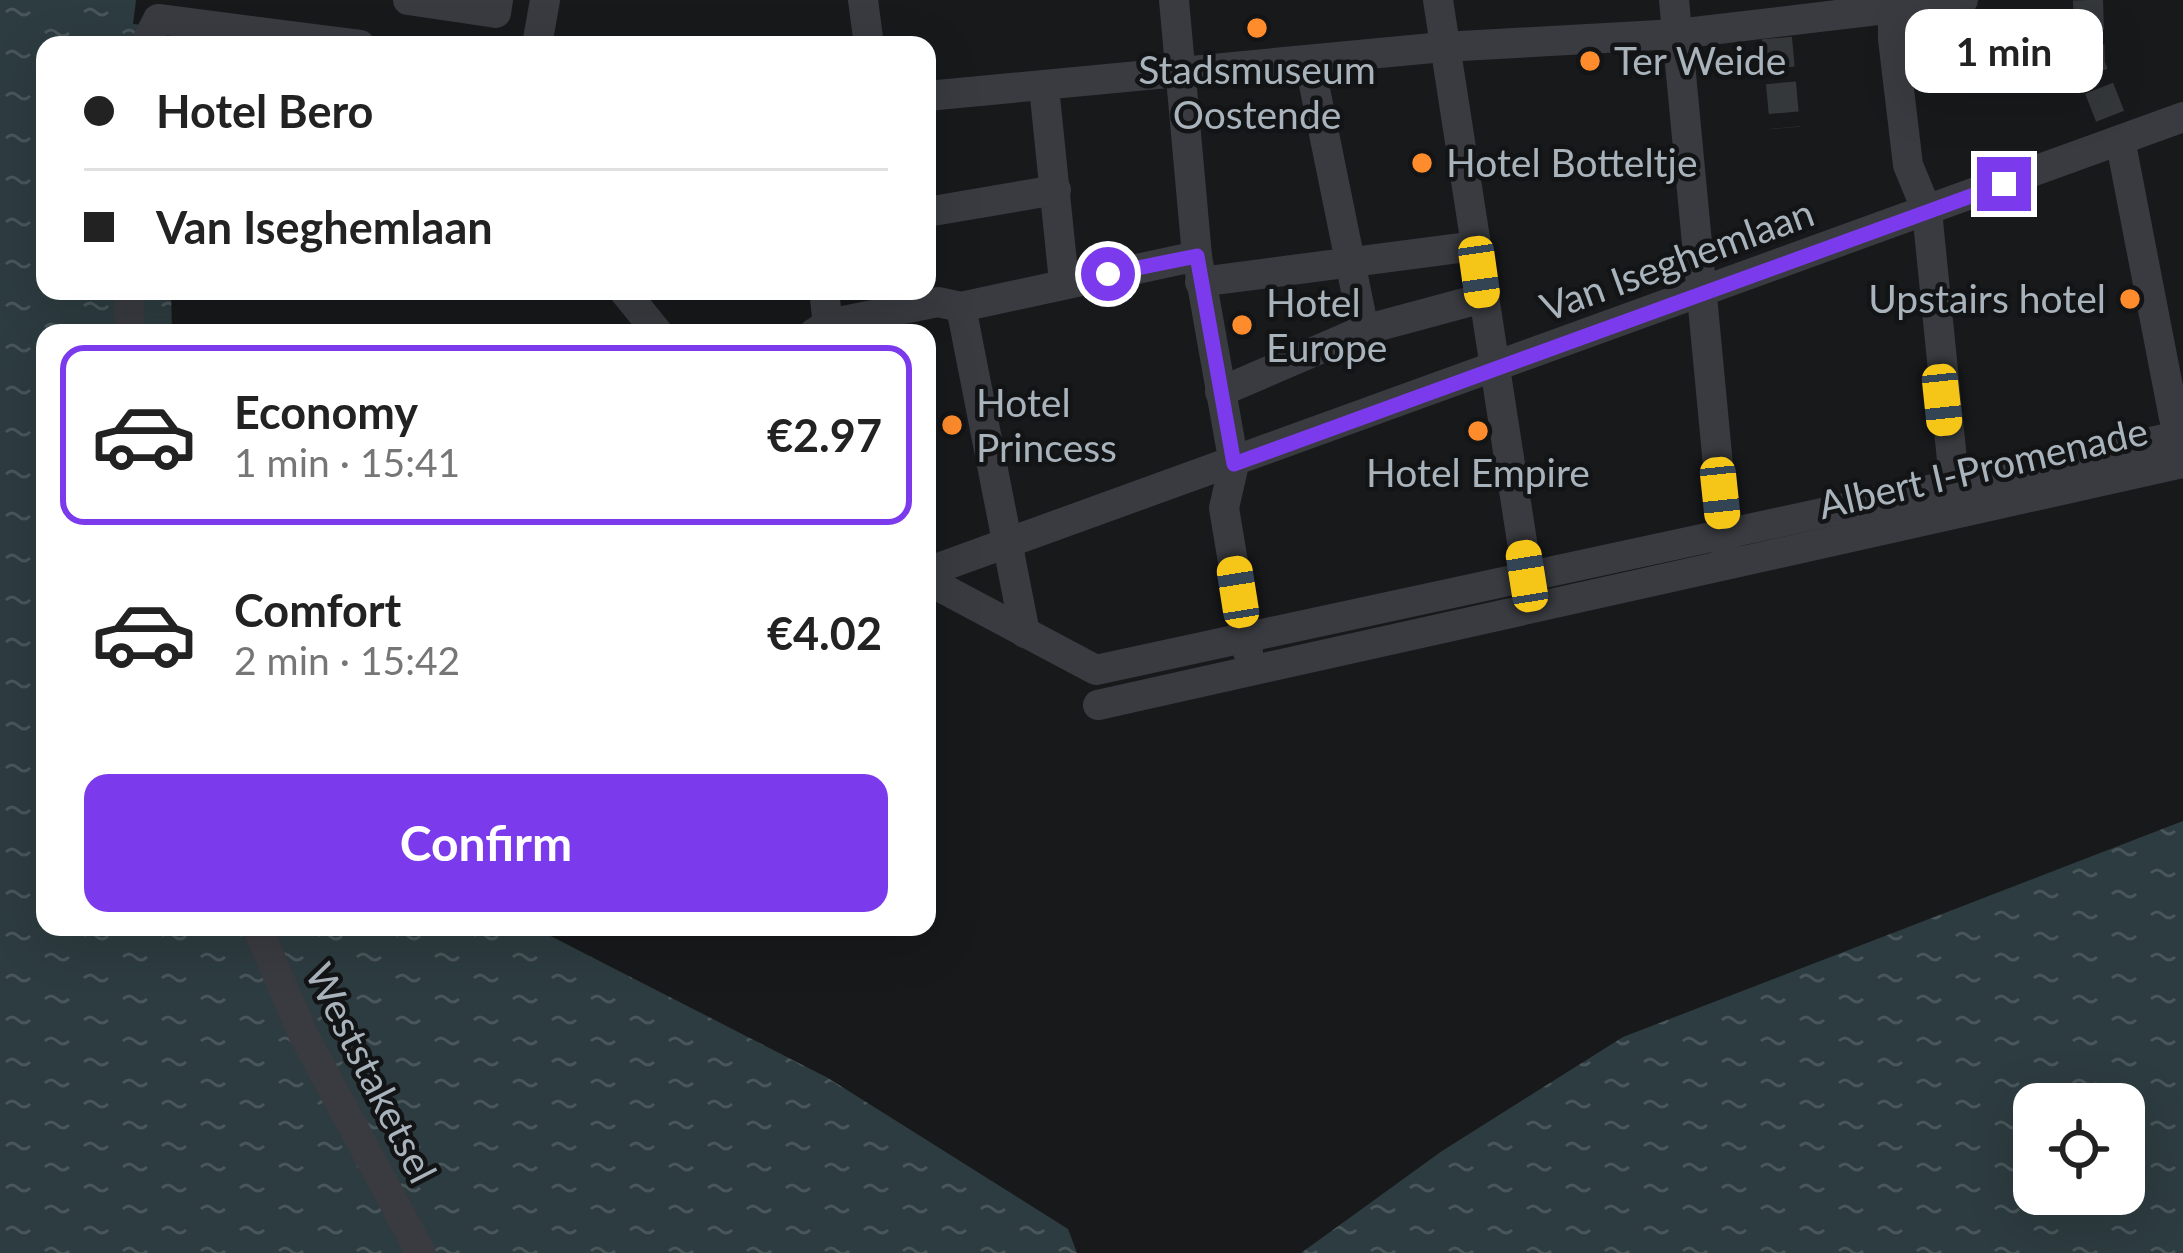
<!DOCTYPE html>
<meta charset="utf-8">
<style>
:root{--surface:#fff;--page:#f2f2f2;--text:#222;--muted:#767676;--line:#e0e0e0;--accent:#7c3aed}
body{margin:0;font-family:Lato,sans-serif;background:var(--page);color:var(--text);height:100vh;display:flex;flex-direction:column;font-size:45px;white-space:nowrap}
*{box-sizing:border-box;margin:0}
p{font-size:39px;color:var(--muted)}
.icon{flex:none;width:66px;height:66px;fill:none;stroke:currentColor;stroke-width:2;stroke-linecap:round;stroke-linejoin:round}
.map{position:relative;flex:1;overflow:hidden}
.panel{position:absolute;left:36px;top:324px;width:900px;height:612px;display:flex;flex-direction:column;background:var(--surface);border-radius:24px;box-shadow:0 12px 48px #0002}
.panel>*{flex:none}
.top-card{position:absolute;left:36px;top:36px;width:900px;height:264px;border-radius:24px;box-shadow:0 12px 48px #0002;display:grid;align-content:center;height:264px;padding:0 48px;background:var(--surface)}
.buttons{position:absolute;left:2013px;top:1083px;display:grid;gap:24px}
.buttons a{display:grid;place-items:center;width:132px;height:132px;border-radius:24px;background:var(--surface);box-shadow:0 12px 48px #0002;font-size:60px}
.end{position:absolute;width:54px;height:54px;margin:-27px;border:15px solid #7c3aed;background:#fff;box-shadow:0 0 0 6px #fff}
.from{border-radius:50%}
.bubble{position:absolute;height:84px;border-radius:24px;background:var(--surface);box-shadow:0 12px 48px #0002;font-size:39px;font-weight:700;line-height:84px;text-align:center}
.car{position:absolute;width:36px;height:72px;margin:-36px -18px;border-radius:15px;box-shadow:0 0 9px 3px #0007;background:linear-gradient(#f5c518 24%,#345 0 40%,#f5c518 0 76%,#345 0 86%,#f5c518 0)}
.top-card b{display:flex;align-items:center;gap:42px;height:114px;font-size:45px}
.top-card b+b{border-top:3px solid var(--line)}
.top-card i{width:30px;height:30px;background:var(--text)}
ul{padding:21px 0 0;list-style:none}
li{display:flex;align-items:center;gap:36px;height:180px;margin:0 24px 18px;padding:0 24px;border:6px solid transparent;border-radius:24px}
li div{flex:1}
li b{display:block;font-size:45px}
li em{font-style:normal;font-weight:700}
li.selected{border-color:var(--accent)}
li>.icon{width:108px;height:108px;stroke-width:1.5}
.button{display:flex;gap:24px;margin-top:auto;padding:24px 48px}
.button a{flex:1;height:138px;border-radius:24px;background:var(--accent);color:#fff;font-size:48px;font-weight:700;line-height:138px;text-align:center}
.map>svg:first-child{display:block}
</style>
<div class="map">
<svg width="2183" height="1253" viewBox="0 0 2183 1253">
<defs>
<pattern id="water-ripples" width="26" height="14" patternUnits="userSpaceOnUse" patternTransform="scale(3)"><rect width="26" height="14" fill="#2d3c40"/><path d="M2 4q2-2 4 0t4 0M15 11q2-2 4 0t4 0" fill="none" stroke="#49565a"/></pattern>
</defs>
<rect width="100%" height="100%" fill="#18191b"/>
<g fill="url(#water-ripples)" fill-rule="evenodd">
<polygon points="0,0 136,0 133,24 161,27 163,45 45,45 45,291 171,291 172,333 45,333 45,927 533,927 828,1078 1068,1229 1077,1253 0,1253"/>
<path d="M2183,821v432h-882l141,-102 181,-114zM2124,1104v90h-90v-90z"/>
</g>
<g fill="none" stroke-linecap="round" stroke-linejoin="round">
<g stroke="#35383b" stroke-width="30" stroke-dasharray="30 15" stroke-linecap="butt">
<polyline points="2088,0 2090,65 2121,144"/>
<polyline points="1777,38 1785,128"/>
</g>
<g stroke="#393b40" stroke-width="30">
<polyline points="408,0 496,13 498,0"/>
<polyline points="863,0 869,45"/>
<polyline points="1174,0 1197,256 1234,464 1224,508 1248,652"/>
<polyline points="1438,0 1530,593"/>
<polyline points="1674,0 1726,550"/>
<polyline points="1899,0 1893,9 1893,39 1908,165 1927,211 1956,500"/>
<polyline points="145,45 158,19 360,45"/>
<polyline points="537,45 545,0"/>
<polyline points="1309,60 1364,330"/>
<polyline points="1044,87 1064,282"/>
<polyline points="927,96 1443,47 1677,34 1963,0"/>
<polyline points="2121,144 2174,418"/>
<polyline points="927,212 1056,190"/>
<polyline points="1200,282 1475,246"/>
<polyline points="129,291 130,333"/>
<polyline points="624,291 658,333"/>
<polyline points="824,291 828,324"/>
<polyline points="961,307 1025,633"/>
<polyline points="814,333 828,324 938,302 961,307 1197,256"/>
<polyline points="1220,392 1364,330 1483,298"/>
<polyline points="927,572 2183,117"/>
<polyline points="927,580 1096,670 2183,435"/>
<polyline points="1098,705 2183,463"/>
<polyline points="257,927 304,1036 421,1253"/>
</g>
</g>
<g fill="none" stroke-linecap="round" stroke-linejoin="round">
<polyline stroke="#7c3aed" stroke-width="15" points="1108,274 1197,256 1234,464 2004,184"/>
</g>
<g fill="#ff8c2c" stroke="#131416" stroke-width="4.5">
<circle cx="1257" cy="28" r="12"/>
<circle cx="1590" cy="61" r="12"/>
<circle cx="1422" cy="163" r="12"/>
<circle cx="2130" cy="299" r="12"/>
<circle cx="1242" cy="325" r="12"/>
<circle cx="952" cy="425" r="12"/>
<circle cx="1478" cy="431" r="12"/>
</g>
<g text-anchor="middle" stroke-width="9" stroke-linejoin="round" paint-order="stroke">
<g font-size="39" fill="#a9b3bb" stroke="#131416" text-anchor="start">
<text x="1614" y="75">Ter Weide</text>
<text x="1257" y="84" text-anchor="middle">Stadsmuseum<tspan x="1257" dy="45">Oostende</tspan></text>
<text x="1446" y="177">Hotel Botteltje</text>
<text x="2106" y="313" text-anchor="end">Upstairs hotel</text>
<text x="1266" y="317">Hotel<tspan x="1266" dy="45">Europe</tspan></text>
<text x="976" y="417">Hotel<tspan x="976" dy="45">Princess</tspan></text>
<text x="1478" y="487" text-anchor="middle">Hotel Empire</text>
</g>
<g font-size="39" fill="#a9b3bb" stroke="#131416">
<text transform="translate(1677 260) rotate(-20)" y="14">Van Iseghemlaan</text>
<text transform="translate(1983 468) rotate(-13)" y="14">Albert I-Promenade</text>
<text transform="translate(371 1073) rotate(63)" y="14">Weststaketsel</text>
</g>
</g>
</svg>
<div class="buttons">
<a><svg class="icon" aria-label="locate" viewBox="0 0 24 24"><circle cx="12" cy="12" r="6"/><path d="M12 2v4M12 18v4M2 12h4M18 12h4"/></svg></a>
</div>
<i class="end from" style="left:1108px;top:274px"></i>
<i class="end" style="left:2004px;top:184px"></i>
<div class="bubble" style="left:1905px;top:9px;width:198px">1 min</div>
<i class="car" style="left:1479px;top:272px;rotate:172deg"></i>
<i class="car" style="left:1942px;top:400px;rotate:174deg"></i>
<i class="car" style="left:1720px;top:493px;rotate:174deg"></i>
<i class="car" style="left:1527px;top:576px;rotate:351deg"></i>
<i class="car" style="left:1238px;top:592px;rotate:351deg"></i>
<div class="top-card">
<b><i class="from"></i>Hotel Bero</b>
<b><i></i>Van Iseghemlaan</b>
</div>
<section class="panel">
<ul>
<li class="selected"><svg class="icon" aria-label="car" viewBox="0 0 24 24"><path d="M5 17H2v-5l4-1 3-4h7l3 4 3 1v5h-3M9 17h6M6 11h13"/><circle cx="7" cy="17" r="2"/><circle cx="17" cy="17" r="2"/></svg><div><b>Economy</b><p>1 min · 15:41</p></div><em>€2.97</em></li>
<li><svg class="icon" aria-label="car" viewBox="0 0 24 24"><path d="M5 17H2v-5l4-1 3-4h7l3 4 3 1v5h-3M9 17h6M6 11h13"/><circle cx="7" cy="17" r="2"/><circle cx="17" cy="17" r="2"/></svg><div><b>Comfort</b><p>2 min · 15:42</p></div><em>€4.02</em></li>
</ul>
<div class="button"><a>Confirm</a></div>
</section>
</div>
